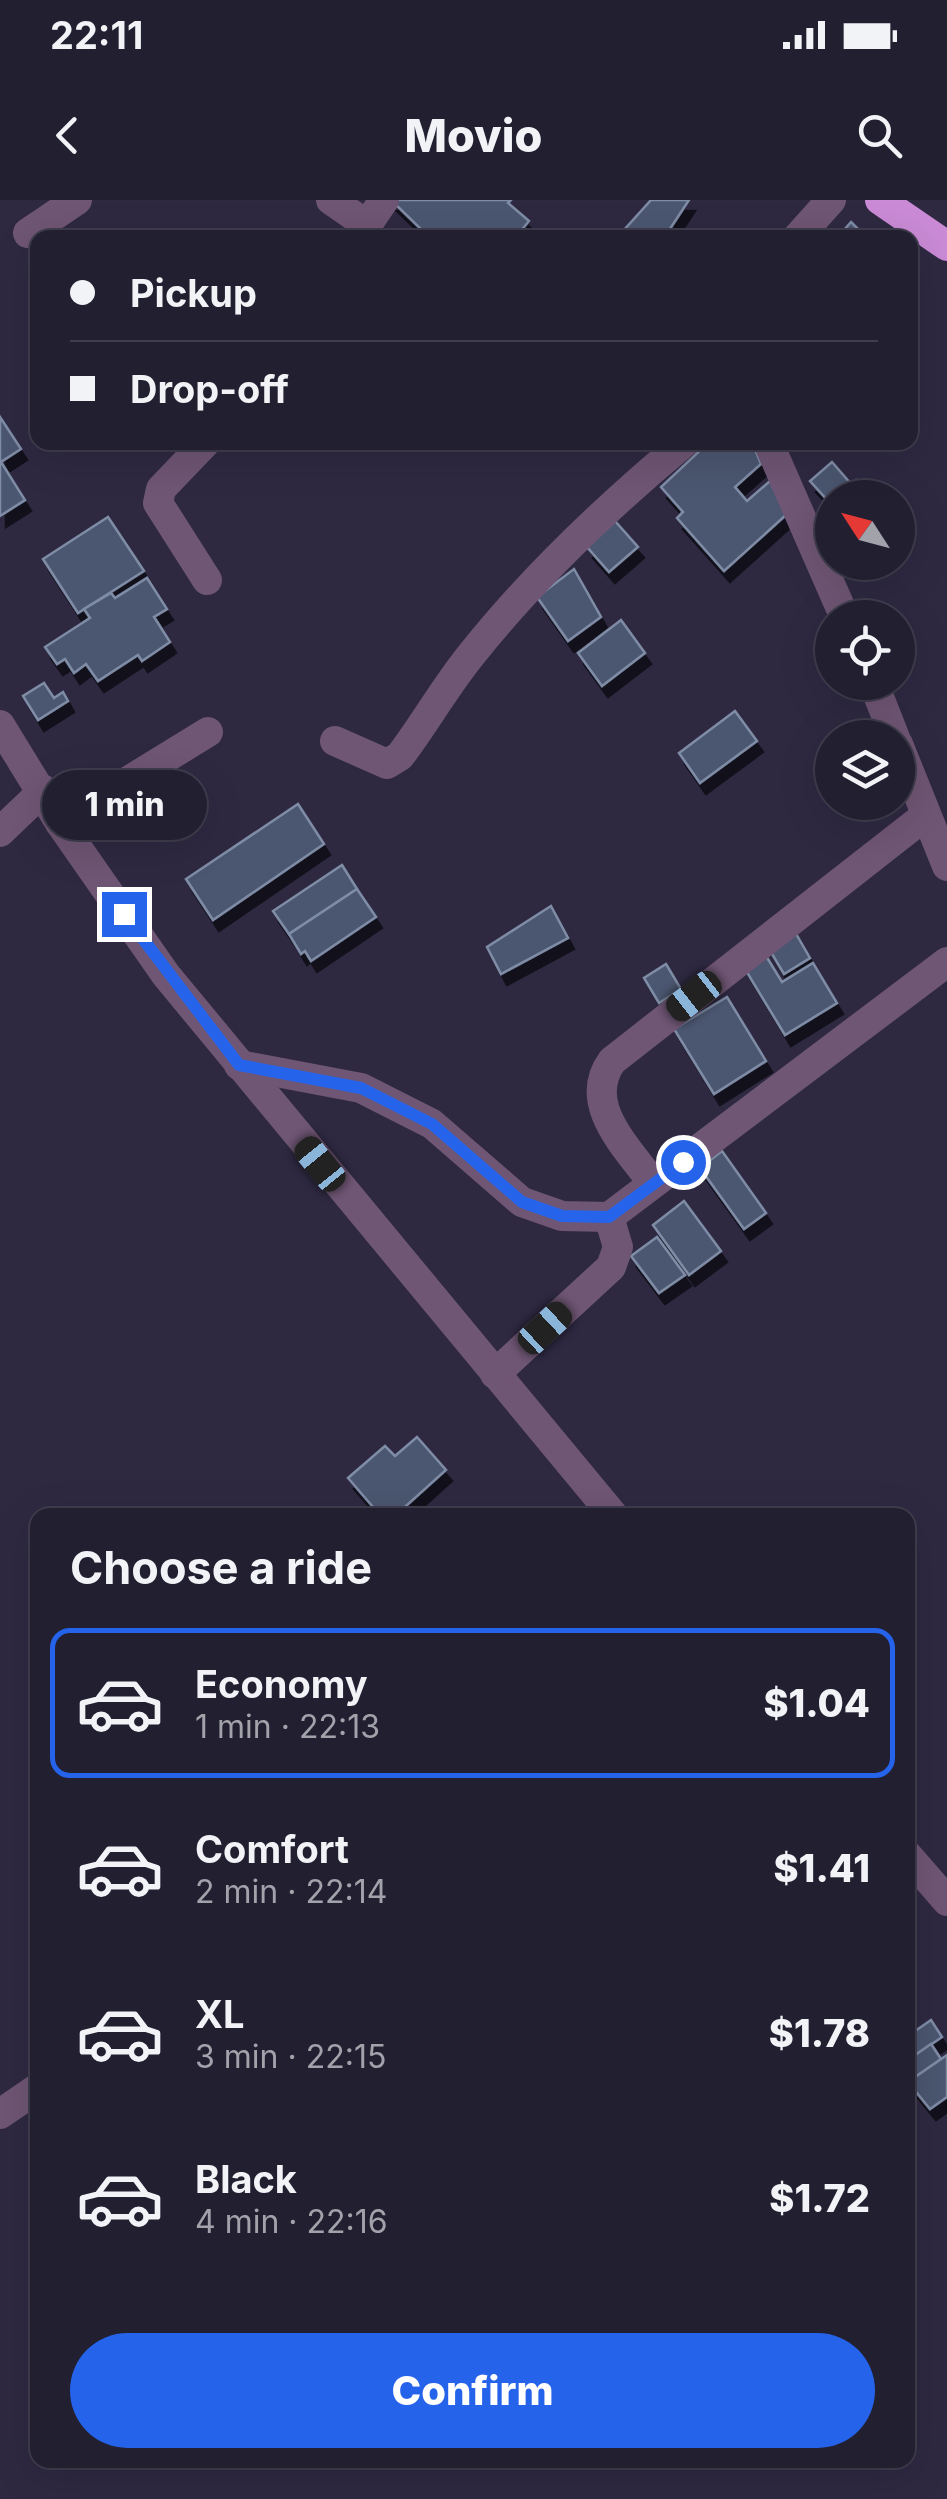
<!DOCTYPE html>
<meta charset="utf-8">
<style>
:root{--surface:#221f31;--page:#2e2c3d;--text:#f1f3f6;--muted:#a2a2ab;--line:#3f3d4d;--accent:#2563eb}
body{margin:0;font-family:Inter,sans-serif;background:var(--page);color:var(--text);height:100vh;display:flex;flex-direction:column;font-size:38px;white-space:nowrap}
*{box-sizing:border-box;margin:0}
p{font-size:32px;color:var(--muted)}
.icon{flex:none;width:55px;height:55px;fill:none;stroke:currentColor;stroke-width:2;stroke-linecap:round;stroke-linejoin:round}
.map{position:relative;flex:1;overflow:hidden}
.side{position:absolute;left:30px;top:1308px;width:885px;height:960px;display:flex;flex-direction:column;background:var(--surface);border-radius:20px;box-shadow:0 10px 40px #0002,0 0 0 2px var(--line)}
.side>*{flex:none}
.guide{position:absolute;left:30px;top:30px;width:888px;height:220px;border-radius:20px;box-shadow:0 10px 40px #0002,0 0 0 2px var(--line);display:grid;align-content:center;height:220px;padding:0 40px;background:var(--surface)}
.needle{width:65px;rotate:306deg}
.tools{position:absolute;left:815px;top:280px;display:grid;gap:20px}
.tools a{display:grid;place-items:center;width:100px;height:100px;border-radius:50%;background:var(--surface);box-shadow:0 10px 40px #0002,0 0 0 2px var(--line);font-size:50px}
.end{position:absolute;width:45px;height:45px;margin:-22px;border:12px solid #2563eb;background:#fff;box-shadow:0 0 0 5px #fff}
.from{border-radius:50%}
.bubble{position:absolute;height:70px;border-radius:35px;background:var(--surface);box-shadow:0 10px 40px #0002,0 0 0 2px var(--line);font-size:32px;font-weight:800;line-height:70px;text-align:center}
.car{position:absolute;width:30px;height:60px;margin:-30px -15px;border-radius:12px;box-shadow:0 0 8px 2px #0007;background:linear-gradient(#222 24%,#8ab4d8 0 40%,#222 0 76%,#8ab4d8 0 86%,#222 0)}
.guide b{display:flex;align-items:center;gap:35px;height:95px;font-size:38px}
.guide b+b{border-top:2px solid var(--line)}
.guide i{width:25px;height:25px;background:var(--text)}
ul{padding:0;list-style:none}
li{display:flex;align-items:center;gap:30px;height:150px;margin:0 20px 15px;padding:0 20px;border:5px solid transparent;border-radius:20px}
li div{flex:1}
li b{display:block;font-size:38px}
li em{font-style:normal;font-weight:800}
li.selected{border-color:var(--accent)}
li>.icon{width:90px;height:90px;stroke-width:1.5}
h2{padding:0 40px;font-size:45px;line-height:120px}
.button{display:flex;gap:20px;margin-top:auto;padding:20px 40px}
.button a{flex:1;height:115px;border-radius:60px;background:var(--accent);color:#fff;font-size:40px;font-weight:800;line-height:115px;text-align:center}
.status{display:flex;justify-content:space-between;align-items:center;height:70px;padding:0 50px;background:var(--surface);direction:ltr}
.status svg{height:28px;fill:currentColor}
header{display:flex;justify-content:space-between;align-items:center;height:130px;padding:0 40px;background:var(--surface);font-size:45px;font-weight:800}
.map>svg:first-child{display:block}
</style>
<div class="status"><b>22:11</b><svg viewBox="0 0 49 12"><path d="M0 12V9h3v3zM5 12V6h3v6zM10 12V3h3v9zM15 12V0h3v12zM26 1h20v11H26zM47 4h2v5h-2z"/></svg></div>
<header><svg class="icon" aria-label="back" viewBox="0 0 24 24"><path d="M15 5l-7 7 7 7"/></svg>Movio<svg class="icon" aria-label="search" viewBox="0 0 24 24"><circle cx="10" cy="10" r="6"/><path d="M15 15l6 6"/></svg></header>
<div class="map">
<svg width="947" height="2299" viewBox="0 0 947 2299">
<defs>
<filter id="shadow"><feDropShadow dx="6" dy="11" stdDeviation="0" flood-color="#0009"/></filter>
</defs>
<rect width="100%" height="100%" fill="#2e2941"/>
<g fill="#4c576f" stroke="#7f8ca6" stroke-width="2.5" filter="url(#shadow)">
<polygon points="391,0 511,0 508,3 529,21 515,38 430,38"/>
<polygon points="651,0 689,0 664,38 632,38 624,30"/>
<polygon points="851,22 867,38 837,38"/>
<polygon points="0,217 21,249 1,262 25,300 0,316"/>
<polygon points="709,242 752,242 761,264 735,287 747,301 770,281 786,315 724,371 677,318 683,312 661,287"/>
<polygon points="832,262 851,284 830,303 810,281"/>
<polygon points="856,280 871,298 836,298 851,284"/>
<polygon points="108,317 144,371 78,413 43,359"/>
<polygon points="615,321 638,347 609,372 587,347"/>
<polygon points="574,369 601,417 568,441 537,397"/>
<polygon points="147,378 167,409 154,417 170,442 142,461 138,455 98,481 86,464 74,473 65,459 57,464 45,447 90,418 84,409 111,393 115,398"/>
<polygon points="621,420 645,453 602,486 578,453"/>
<polygon points="44,483 54,498 63,492 68,501 38,520 23,496"/>
<polygon points="735,511 757,541 700,583 679,553"/>
<polygon points="298,604 324,644 213,720 186,679"/>
<polygon points="342,665 357,689 289,734 273,711"/>
<polygon points="357,689 376,717 311,761 305,751 301,754 289,734"/>
<polygon points="551,706 568,738 501,774 487,747"/>
<polygon points="795,732 810,758 784,774 769,749"/>
<polygon points="763,751 782,782 813,763 837,803 785,835 742,764"/>
<polygon points="666,764 681,789 659,803 644,778"/>
<polygon points="727,797 766,861 714,894 674,829"/>
<polygon points="722,951 766,1013 744,1029 700,968"/>
<polygon points="684,1001 721,1051 689,1075 653,1025"/>
<polygon points="657,1037 685,1075 659,1093 631,1056"/>
<polygon points="417,1237 446,1270 396,1315 380,1315 348,1278 385,1246 395,1256"/>
<polygon points="931,1820 942,1837 910,1859 908,1836"/>
<polygon points="931,1844 941,1859 914,1878 908,1860"/>
<polygon points="947,1855 947,1897 930,1909 908,1882"/>
</g>
<g fill="none" stroke-linecap="round" stroke-linejoin="round">
<g stroke="#6f5674" stroke-width="30">
<polyline points="331,0 367,25"/>
<polyline points="28,33 77,0"/>
<polyline points="358,38 384,0"/>
<polyline points="797,38 831,0"/>
<polyline points="206,242 161,289 158,303 207,380"/>
<polyline points="768,242 845,418"/>
<polyline points="873,482 895,538"/>
<polyline points="0,525 60,623 166,775 613,1315"/>
<path d="M335,541l52,23 13,-8c25,-33 45,-69 71,-101 62,-78 137,-149 214,-213"/>
<polyline points="898,544 947,666"/>
<polyline points="60,623 208,532"/>
<polyline points="0,632 44,590"/>
<polyline points="239,865 361,888 432,924 522,1002 562,1016 609,1017"/>
<path d="M652,982c-25,-35 -71,-78 -40,-121l313,-245"/>
<polyline points="495,1174 611,1067 618,1047 609,1017 947,762"/>
<polyline points="908,1656 947,1701"/>
<polyline points="0,1914 38,1888"/>
</g>
<polyline stroke="#ca8ad6" stroke-width="30" points="880,0 947,46"/>
</g>
<g fill="none" stroke-linecap="round" stroke-linejoin="round">
<polyline stroke="#2563eb" stroke-width="12" points="124,714 239,865 361,888 432,924 522,1002 562,1016 609,1017 683,962"/>
</g>
</svg>
<div class="tools">
<a><svg class="needle" viewBox="-14 -14 28 28"><path d="M0-13l5 13h-10z" fill="#e53935"/><path d="M0 13l5-13h-10z" fill="#a2a2ab"/></svg></a>
<a><svg class="icon" aria-label="locate" viewBox="0 0 24 24"><circle cx="12" cy="12" r="6"/><path d="M12 2v4M12 18v4M2 12h4M18 12h4"/></svg></a>
<a><svg class="icon" aria-label="layers" viewBox="0 0 24 24"><path d="M12 4l9 5-9 5-9-5zM3 14l9 5 9-5"/></svg></a>
</div>
<i class="end from" style="left:683px;top:962px"></i>
<i class="end" style="left:124px;top:714px"></i>
<div class="bubble" style="left:42px;top:570px;width:165px">1 min</div>
<i class="car" style="left:694px;top:796px;rotate:232deg"></i>
<i class="car" style="left:320px;top:964px;rotate:321deg"></i>
<i class="car" style="left:545px;top:1128px;rotate:47deg"></i>
<div class="guide">
<b><i class="from"></i>Pickup</b>
<b><i></i>Drop-off</b>
</div>
<section class="side">
<h2>Choose a ride</h2>
<ul>
<li class="selected"><svg class="icon" aria-label="car" viewBox="0 0 24 24"><path d="M5 17H2v-5l4-1 3-4h7l3 4 3 1v5h-3M9 17h6M6 11h13"/><circle cx="7" cy="17" r="2"/><circle cx="17" cy="17" r="2"/></svg><div><b>Economy</b><p>1 min · 22:13</p></div><em>$1.04</em></li>
<li><svg class="icon" aria-label="car" viewBox="0 0 24 24"><path d="M5 17H2v-5l4-1 3-4h7l3 4 3 1v5h-3M9 17h6M6 11h13"/><circle cx="7" cy="17" r="2"/><circle cx="17" cy="17" r="2"/></svg><div><b>Comfort</b><p>2 min · 22:14</p></div><em>$1.41</em></li>
<li><svg class="icon" aria-label="car" viewBox="0 0 24 24"><path d="M5 17H2v-5l4-1 3-4h7l3 4 3 1v5h-3M9 17h6M6 11h13"/><circle cx="7" cy="17" r="2"/><circle cx="17" cy="17" r="2"/></svg><div><b>XL</b><p>3 min · 22:15</p></div><em>$1.78</em></li>
<li><svg class="icon" aria-label="car" viewBox="0 0 24 24"><path d="M5 17H2v-5l4-1 3-4h7l3 4 3 1v5h-3M9 17h6M6 11h13"/><circle cx="7" cy="17" r="2"/><circle cx="17" cy="17" r="2"/></svg><div><b>Black</b><p>4 min · 22:16</p></div><em>$1.72</em></li>
</ul>
<div class="button"><a>Confirm</a></div>
</section>
</div>
